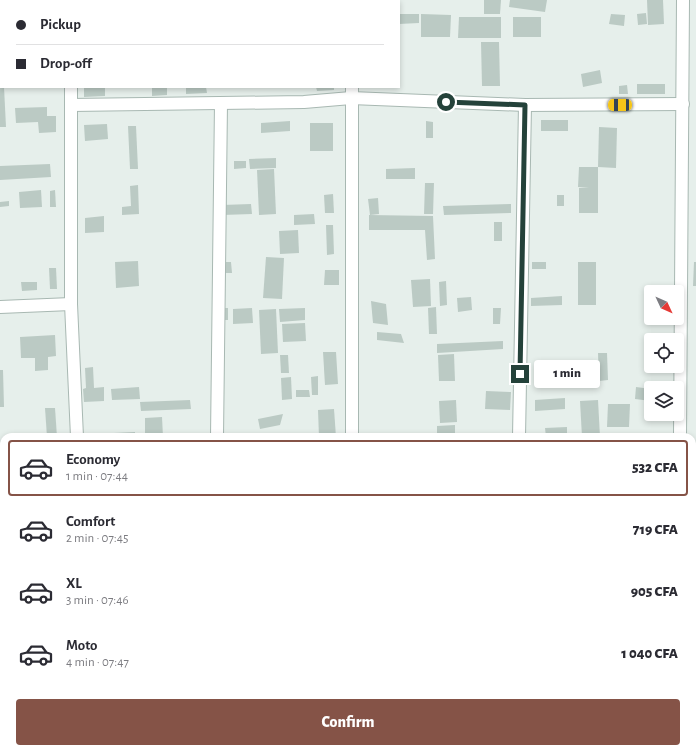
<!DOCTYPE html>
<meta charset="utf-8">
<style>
:root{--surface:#fff;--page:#f7f7f7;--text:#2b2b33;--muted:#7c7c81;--line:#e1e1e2;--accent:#855347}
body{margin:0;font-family:"Alegreya Sans",sans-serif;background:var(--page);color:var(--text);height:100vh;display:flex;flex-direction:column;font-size:15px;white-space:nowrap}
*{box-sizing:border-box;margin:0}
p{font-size:13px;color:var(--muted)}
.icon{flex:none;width:22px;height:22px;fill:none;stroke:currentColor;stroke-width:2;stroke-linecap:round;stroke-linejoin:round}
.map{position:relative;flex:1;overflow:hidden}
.side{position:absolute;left:0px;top:433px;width:696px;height:320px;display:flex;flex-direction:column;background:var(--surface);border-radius:12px 12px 0 0;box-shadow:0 2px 6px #0003}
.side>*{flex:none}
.top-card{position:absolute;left:0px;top:0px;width:400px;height:88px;box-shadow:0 2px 6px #0003;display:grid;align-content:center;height:88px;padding:0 16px;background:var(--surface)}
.needle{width:26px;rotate:134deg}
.buttons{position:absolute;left:644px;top:285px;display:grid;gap:8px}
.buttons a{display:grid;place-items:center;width:40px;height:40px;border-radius:4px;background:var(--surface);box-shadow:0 2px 6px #0003;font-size:20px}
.end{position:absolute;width:18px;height:18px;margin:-9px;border:5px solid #24423a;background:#fff;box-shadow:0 0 0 2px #fff}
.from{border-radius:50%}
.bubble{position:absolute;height:28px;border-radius:4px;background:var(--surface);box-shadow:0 2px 6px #0003;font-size:13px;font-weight:800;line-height:28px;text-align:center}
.car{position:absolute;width:12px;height:24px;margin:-12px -6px;border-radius:5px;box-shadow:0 0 3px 1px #0007;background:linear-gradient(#f5c518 24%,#345 0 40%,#f5c518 0 76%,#345 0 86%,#f5c518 0)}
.top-card b{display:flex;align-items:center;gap:14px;height:38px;font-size:15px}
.top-card b+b{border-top:1px solid var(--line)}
.top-card i{width:10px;height:10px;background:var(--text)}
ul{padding:7px 0 0;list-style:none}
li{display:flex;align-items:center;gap:12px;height:56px;margin:0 8px 6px;padding:0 8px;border:2px solid transparent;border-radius:4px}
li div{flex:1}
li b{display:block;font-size:15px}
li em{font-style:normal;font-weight:800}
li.current{border-color:var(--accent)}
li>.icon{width:36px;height:36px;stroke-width:1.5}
.primary-button{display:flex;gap:8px;margin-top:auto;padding:8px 16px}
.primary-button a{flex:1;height:46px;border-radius:4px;background:var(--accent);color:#fff;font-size:16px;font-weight:800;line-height:46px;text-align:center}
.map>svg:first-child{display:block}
</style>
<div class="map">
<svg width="696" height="753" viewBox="0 0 696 753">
<rect width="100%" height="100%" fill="#e6efeb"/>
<g fill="#bbcac4">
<polygon points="484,0 501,0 500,14 484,14"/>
<polygon points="510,0 547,0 545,12 509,7"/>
<polygon points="647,0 663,0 664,24 648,25"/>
<polygon points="646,13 647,24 638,25 637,14"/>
<polygon points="399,14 419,14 419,23 399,24"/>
<polygon points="421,14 451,15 450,37 421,37"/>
<polygon points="611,14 625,15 624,26 609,24"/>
<polygon points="459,17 501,17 501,38 458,38"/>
<rect x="513" y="17" width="28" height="20"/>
<polygon points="481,42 499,42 500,86 482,86"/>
<polygon points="600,70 602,83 583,87 581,74"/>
<rect x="637" y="84" width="28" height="10"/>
<polygon points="627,85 628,94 619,94 619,86"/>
<polygon points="0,87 4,87 6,127 0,127"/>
<polygon points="84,87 105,87 105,96 84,97"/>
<polygon points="152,87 167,87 167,95 152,96"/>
<polygon points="186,87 206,87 207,93 186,94"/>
<polygon points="316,87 334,87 334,90 317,91"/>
<polygon points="47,107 47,116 56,116 56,132 39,133 38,122 16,123 15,108"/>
<rect x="541" y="120" width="27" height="11"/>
<polygon points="290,121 290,131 261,133 261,123"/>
<polygon points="426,121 433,122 433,138 426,138"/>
<rect x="310" y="123" width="23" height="28"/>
<polygon points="107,124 108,139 85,141 84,125"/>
<polygon points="128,126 136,126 138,169 130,169"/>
<polygon points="599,127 617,128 616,168 598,167"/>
<polygon points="276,158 276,168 250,169 249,159"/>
<polygon points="234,161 246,161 246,168 234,169"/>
<polygon points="50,164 51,177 0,180 0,166"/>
<polygon points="579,167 598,167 598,213 579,213 579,188 589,188 578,187"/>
<polygon points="415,168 415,179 386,179 386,169"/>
<polygon points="274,169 276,214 259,215 257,170"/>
<polygon points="425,183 434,183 433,214 424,214"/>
<polygon points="138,185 139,214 122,215 122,207 131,206 130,186"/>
<polygon points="41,190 42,207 20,208 19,192"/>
<polygon points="55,190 56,207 50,207 50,191"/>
<polygon points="333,194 334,213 325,213 324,195"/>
<rect x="557" y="195" width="7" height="11"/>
<polygon points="378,198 379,214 370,215 368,199"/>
<polygon points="9,201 9,206 0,207 0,202"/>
<polygon points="251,204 252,214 222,215 222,205"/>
<polygon points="511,204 511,213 444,215 443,206"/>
<polygon points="314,214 315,224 294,225 294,215"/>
<polygon points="369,215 433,216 435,259 427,260 425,230 369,230"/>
<polygon points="104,216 104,232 85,233 85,218"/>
<rect x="494" y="222" width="8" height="19"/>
<polygon points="326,225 333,225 334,254 327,255"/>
<polygon points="298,230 299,253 280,254 279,231"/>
<polygon points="266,257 284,258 282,299 263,298"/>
<polygon points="138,261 139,286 116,288 115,262"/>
<polygon points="223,262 231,262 232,273 223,273"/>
<rect x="532" y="262" width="14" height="7"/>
<rect x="578" y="262" width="18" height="43"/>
<polygon points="694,262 696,262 696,286 693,286"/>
<polygon points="49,268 56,268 57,289 50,289"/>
<polygon points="325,270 339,270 339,285 324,285"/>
<polygon points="430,279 431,306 413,307 411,280"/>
<polygon points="446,281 447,305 440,306 439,282"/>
<polygon points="21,282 37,282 37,290 22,291"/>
<polygon points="562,296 562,305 531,306 531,298"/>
<polygon points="471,297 472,310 458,312 457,298"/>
<polygon points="371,301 386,304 388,325 373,323"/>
<polygon points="436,307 437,334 429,334 428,308"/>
<polygon points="222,308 228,308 228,320 223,320"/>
<polygon points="252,308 253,323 233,324 233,309"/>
<polygon points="305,308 305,320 280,322 279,309"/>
<polygon points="493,308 501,308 500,324 493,324"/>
<polygon points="276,309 278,353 261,354 259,310"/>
<polygon points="305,323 306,341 283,342 282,324"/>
<polygon points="377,332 401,334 404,343 377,340"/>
<polygon points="55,335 56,356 48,357 48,370 35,371 35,358 21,358 20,337"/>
<polygon points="503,341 503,349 437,353 437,344"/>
<polygon points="323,352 336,352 338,384 325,385"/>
<polygon points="598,353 607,353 608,380 599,381"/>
<polygon points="454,354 455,381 439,381 438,355"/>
<polygon points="280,355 288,355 289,373 281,373"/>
<polygon points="93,367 94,388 104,387 104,401 84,402 83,389 86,388 85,368"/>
<polygon points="0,370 3,370 4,407 0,407"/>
<polygon points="318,376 318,395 312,395 311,377"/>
<polygon points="291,377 292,399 282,400 281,378"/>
<polygon points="139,387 140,399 112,400 111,389"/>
<polygon points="636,387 651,389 651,401 635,399"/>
<polygon points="296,390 309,390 310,397 296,397"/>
<polygon points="486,391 511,392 510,410 485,409"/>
<polygon points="565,398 565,409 535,411 535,400"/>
<polygon points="190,400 191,409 141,411 140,402"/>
<polygon points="456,400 457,422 440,423 439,401"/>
<polygon points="598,400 600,437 582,437 580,401"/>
<polygon points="608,404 630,404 629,427 607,427"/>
<polygon points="45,408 55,408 57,437 47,437"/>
<polygon points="334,409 336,437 319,437 318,410"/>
<polygon points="283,414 280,425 260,429 258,419"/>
<polygon points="162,417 163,437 145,437 145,418"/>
<polygon points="455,425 455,437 437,437 437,426"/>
<polygon points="567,427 567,437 546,437 545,428"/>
<polygon points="135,432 135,437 114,437 114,433"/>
<polygon points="195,434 195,437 171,437 171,436"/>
<polygon points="241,434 241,437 229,437 229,435"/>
<polygon points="285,434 286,437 269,437 269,435"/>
<rect x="0" y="533" width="4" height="12"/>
<rect x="0" y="576" width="4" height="10"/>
<rect x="243" y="749" width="10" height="4"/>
<rect x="282" y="749" width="12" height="4"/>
<rect x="369" y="749" width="35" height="4"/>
<rect x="421" y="749" width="17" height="4"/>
<rect x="438" y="749" width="11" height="4"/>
<rect x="498" y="749" width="11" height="4"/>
</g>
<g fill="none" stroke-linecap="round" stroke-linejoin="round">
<g stroke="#a8b8b2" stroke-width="14">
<g id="street">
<polyline points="72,1 72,0"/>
<polyline points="355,1 355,0"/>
<polyline points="71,87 71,304 77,437"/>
<polyline points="71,105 304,102 351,98 525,105 683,104"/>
<polyline points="0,307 71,304"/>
<polyline points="217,437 221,103"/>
<polyline points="352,437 352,87"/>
<polyline points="519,437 525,105"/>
<polyline points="680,437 683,0"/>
<polyline points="74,749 74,753"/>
<polyline points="354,749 354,753"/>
<polyline points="523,749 523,753"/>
<polyline points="685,749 685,753"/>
</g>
</g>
<g stroke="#a4bbb3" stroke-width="14">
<g id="secondary">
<polyline points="0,687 4,687"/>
<polyline points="692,688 696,688"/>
</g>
</g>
<use href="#street" stroke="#fff" stroke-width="12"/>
<use href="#secondary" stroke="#fff" stroke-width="12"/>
</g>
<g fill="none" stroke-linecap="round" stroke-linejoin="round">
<polyline stroke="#24423a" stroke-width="5" points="446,102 525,105 520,374"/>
</g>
</svg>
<div class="buttons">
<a><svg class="needle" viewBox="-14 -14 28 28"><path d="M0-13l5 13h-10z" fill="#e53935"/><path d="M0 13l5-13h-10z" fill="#7c7c81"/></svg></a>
<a><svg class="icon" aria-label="locate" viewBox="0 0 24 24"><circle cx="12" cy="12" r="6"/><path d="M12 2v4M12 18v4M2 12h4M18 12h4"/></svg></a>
<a><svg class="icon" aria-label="layers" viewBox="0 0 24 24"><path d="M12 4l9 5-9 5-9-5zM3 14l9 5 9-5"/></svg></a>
</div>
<i class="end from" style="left:446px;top:102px"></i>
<i class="end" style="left:520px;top:374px"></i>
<div class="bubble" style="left:534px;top:360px;width:66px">1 min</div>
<i class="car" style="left:620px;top:105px;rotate:270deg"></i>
<div class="top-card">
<b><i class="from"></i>Pickup</b>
<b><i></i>Drop-off</b>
</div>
<section class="side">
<ul>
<li class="current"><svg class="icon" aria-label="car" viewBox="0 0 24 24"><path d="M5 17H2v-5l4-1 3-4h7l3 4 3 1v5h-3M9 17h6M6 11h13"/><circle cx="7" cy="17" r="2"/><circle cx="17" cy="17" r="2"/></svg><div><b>Economy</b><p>1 min · 07:44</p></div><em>532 CFA</em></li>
<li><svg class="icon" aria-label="car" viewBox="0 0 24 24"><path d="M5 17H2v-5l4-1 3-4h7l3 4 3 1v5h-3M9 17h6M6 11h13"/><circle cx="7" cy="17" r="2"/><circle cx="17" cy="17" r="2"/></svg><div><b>Comfort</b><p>2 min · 07:45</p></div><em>719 CFA</em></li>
<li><svg class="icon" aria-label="car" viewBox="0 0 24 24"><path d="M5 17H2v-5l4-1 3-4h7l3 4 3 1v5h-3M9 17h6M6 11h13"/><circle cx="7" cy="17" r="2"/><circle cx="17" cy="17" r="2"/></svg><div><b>XL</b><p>3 min · 07:46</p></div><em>905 CFA</em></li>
<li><svg class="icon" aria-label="car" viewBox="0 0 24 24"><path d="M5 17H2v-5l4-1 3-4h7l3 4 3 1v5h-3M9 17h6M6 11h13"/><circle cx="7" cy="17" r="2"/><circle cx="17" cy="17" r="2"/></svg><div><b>Moto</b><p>4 min · 07:47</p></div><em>1 040 CFA</em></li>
</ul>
<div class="primary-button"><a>Confirm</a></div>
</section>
</div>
